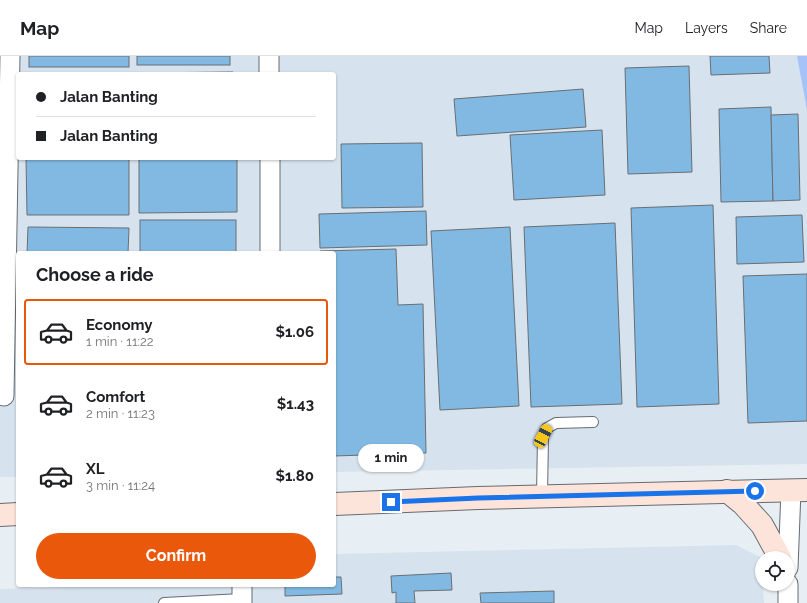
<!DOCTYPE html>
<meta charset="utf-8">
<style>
:root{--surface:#fff;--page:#f6f6f6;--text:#202124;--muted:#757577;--line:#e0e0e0;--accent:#ea580c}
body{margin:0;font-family:Raleway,sans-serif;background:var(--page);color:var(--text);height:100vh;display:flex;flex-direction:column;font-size:15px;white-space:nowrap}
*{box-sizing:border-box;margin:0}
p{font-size:13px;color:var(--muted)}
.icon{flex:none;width:22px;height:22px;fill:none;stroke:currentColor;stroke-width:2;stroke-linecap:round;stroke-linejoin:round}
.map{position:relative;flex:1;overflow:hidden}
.side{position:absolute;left:16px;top:195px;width:320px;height:336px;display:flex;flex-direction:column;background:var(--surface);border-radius:4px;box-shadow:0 1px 3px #0004}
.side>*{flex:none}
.banner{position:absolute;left:16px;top:16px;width:320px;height:88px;border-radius:4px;box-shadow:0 1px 3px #0004;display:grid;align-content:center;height:88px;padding:0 20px;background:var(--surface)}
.tools{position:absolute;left:755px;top:495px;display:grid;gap:8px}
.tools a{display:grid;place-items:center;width:40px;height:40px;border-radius:50%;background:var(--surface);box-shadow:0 1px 3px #0004;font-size:20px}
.end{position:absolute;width:18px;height:18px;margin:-9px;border:5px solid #1a73e8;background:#fff;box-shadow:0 0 0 2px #fff}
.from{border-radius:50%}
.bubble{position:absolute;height:28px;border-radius:14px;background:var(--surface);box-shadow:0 1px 3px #0004;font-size:13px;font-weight:700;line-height:28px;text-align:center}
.car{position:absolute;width:12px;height:24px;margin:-12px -6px;border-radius:5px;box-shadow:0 0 3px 1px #0007;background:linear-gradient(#f5c518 24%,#345 0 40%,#f5c518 0 76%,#345 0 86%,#f5c518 0)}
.banner b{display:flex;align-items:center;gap:14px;height:38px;font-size:15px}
.banner b+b{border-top:1px solid var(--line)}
.banner i{width:10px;height:10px;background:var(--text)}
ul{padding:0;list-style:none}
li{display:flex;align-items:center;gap:12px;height:66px;margin:0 8px 6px;padding:0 12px;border:2px solid transparent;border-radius:4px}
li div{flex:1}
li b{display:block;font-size:15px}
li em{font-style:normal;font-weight:700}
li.on{border-color:var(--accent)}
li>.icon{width:36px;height:36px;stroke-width:1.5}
h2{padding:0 20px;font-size:18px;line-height:48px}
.action{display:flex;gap:8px;margin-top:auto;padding:8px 20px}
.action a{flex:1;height:46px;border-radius:24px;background:var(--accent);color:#fff;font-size:16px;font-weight:700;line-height:46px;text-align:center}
header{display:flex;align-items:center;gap:24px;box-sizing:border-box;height:56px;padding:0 20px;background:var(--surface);border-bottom:1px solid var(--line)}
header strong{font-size:19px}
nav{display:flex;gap:22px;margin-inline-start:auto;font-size:14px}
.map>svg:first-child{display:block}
</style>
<header>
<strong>Map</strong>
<nav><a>Map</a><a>Layers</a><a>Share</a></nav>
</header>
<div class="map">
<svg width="807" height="547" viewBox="0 0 807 547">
<rect width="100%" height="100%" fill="#e8eff4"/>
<g fill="#d6e3ee" fill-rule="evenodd">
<path d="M0,0h802l5,13v395l-473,8v-219h-316v224h-18zM18,18h316v84h-316z"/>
<polygon points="736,489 762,502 762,528 763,528 764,547 0,547 0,533 157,529 334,529 334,498"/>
</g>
<polygon fill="#a6c3f9" points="797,0 807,0 807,54"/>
<g fill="#82b9e3" stroke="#696e73">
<rect x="29" y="0" width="100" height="11"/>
<rect x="137" y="0" width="93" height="9"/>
<polygon points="710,0 769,0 770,17 711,19"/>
<polygon points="689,10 692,116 628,118 625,12"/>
<polygon points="233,16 233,18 139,18 139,17"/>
<polygon points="583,33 586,71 457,80 454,43"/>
<polygon points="771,51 773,145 721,146 719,53"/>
<polygon points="798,58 800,144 773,145 771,59"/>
<polygon points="602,74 605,139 514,144 510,79"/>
<polygon points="422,87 423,151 342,152 341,88"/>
<polygon points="26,102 129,102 129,159 27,159"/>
<polygon points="139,102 237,102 237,156 139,157"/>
<polygon points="713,149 719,348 637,351 631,152"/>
<polygon points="426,155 427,189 320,192 319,158"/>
<polygon points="802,159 804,206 737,208 736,161"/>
<rect x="140" y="164" width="96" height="33"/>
<polygon points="615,167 622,348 531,351 524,171"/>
<polygon points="28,171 129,172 128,197 27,197"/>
<polygon points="510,171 519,350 440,354 431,175"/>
<polygon points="396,193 398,249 423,248 426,397 334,400 334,197 320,197 320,195"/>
<polygon points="807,218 807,365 748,367 743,220"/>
<polygon points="451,517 452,534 414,535 415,547 396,547 396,536 392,537 391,520"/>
<polygon points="334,521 341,521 342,538 285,540 285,529 334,529"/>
<polygon points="554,535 554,547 481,547 480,537"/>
</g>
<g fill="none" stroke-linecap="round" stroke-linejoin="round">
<g stroke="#666b70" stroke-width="12">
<g id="lane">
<polyline points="542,440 543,380 547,372 556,367 593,366"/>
<polyline points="164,547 242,543"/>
</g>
</g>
<g stroke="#666b70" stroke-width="21">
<g id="street">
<polyline points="269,0 269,18"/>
<polyline points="270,102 270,197"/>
<polyline points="4,340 10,0"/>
<polyline points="788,512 791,434"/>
<polyline points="788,528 788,547"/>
<polyline points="242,529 242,547"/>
</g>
</g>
<g stroke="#666b70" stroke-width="24">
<g id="secondary">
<polyline points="727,435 743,448 762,469 780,502"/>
<polyline points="334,448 478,442 807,434"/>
<polyline points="0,459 18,458"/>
</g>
</g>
<use href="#lane" stroke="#fff" stroke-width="10"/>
<use href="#street" stroke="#fff" stroke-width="19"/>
<use href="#secondary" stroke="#fde4da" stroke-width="22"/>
</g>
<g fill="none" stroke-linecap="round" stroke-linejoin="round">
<polyline stroke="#1a73e8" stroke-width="5" points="391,446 478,442 755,435"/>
</g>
</svg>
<div class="tools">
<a><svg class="icon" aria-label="locate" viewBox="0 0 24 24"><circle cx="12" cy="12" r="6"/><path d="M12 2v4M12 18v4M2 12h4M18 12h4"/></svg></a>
</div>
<i class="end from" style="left:755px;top:435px"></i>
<i class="end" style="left:391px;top:446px"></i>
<div class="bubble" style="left:358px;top:388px;width:66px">1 min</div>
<i class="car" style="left:543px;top:380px;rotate:27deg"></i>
<div class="banner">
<b><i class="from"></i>Jalan Banting</b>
<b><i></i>Jalan Banting</b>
</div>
<section class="side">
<h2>Choose a ride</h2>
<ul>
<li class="on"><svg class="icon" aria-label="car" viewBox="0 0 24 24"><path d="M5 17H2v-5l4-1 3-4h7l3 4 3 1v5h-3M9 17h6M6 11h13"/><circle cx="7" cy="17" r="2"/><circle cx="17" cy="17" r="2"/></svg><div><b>Economy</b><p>1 min · 11:22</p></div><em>$1.06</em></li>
<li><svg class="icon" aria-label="car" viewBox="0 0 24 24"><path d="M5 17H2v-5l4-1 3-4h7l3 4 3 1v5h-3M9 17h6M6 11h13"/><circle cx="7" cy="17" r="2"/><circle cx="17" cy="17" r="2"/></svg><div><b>Comfort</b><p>2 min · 11:23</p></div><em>$1.43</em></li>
<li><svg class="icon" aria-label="car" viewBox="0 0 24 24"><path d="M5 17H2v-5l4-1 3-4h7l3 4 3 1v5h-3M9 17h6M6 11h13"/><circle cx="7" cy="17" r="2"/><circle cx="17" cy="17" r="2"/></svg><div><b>XL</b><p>3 min · 11:24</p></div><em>$1.80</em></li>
</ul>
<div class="action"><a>Confirm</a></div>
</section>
</div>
